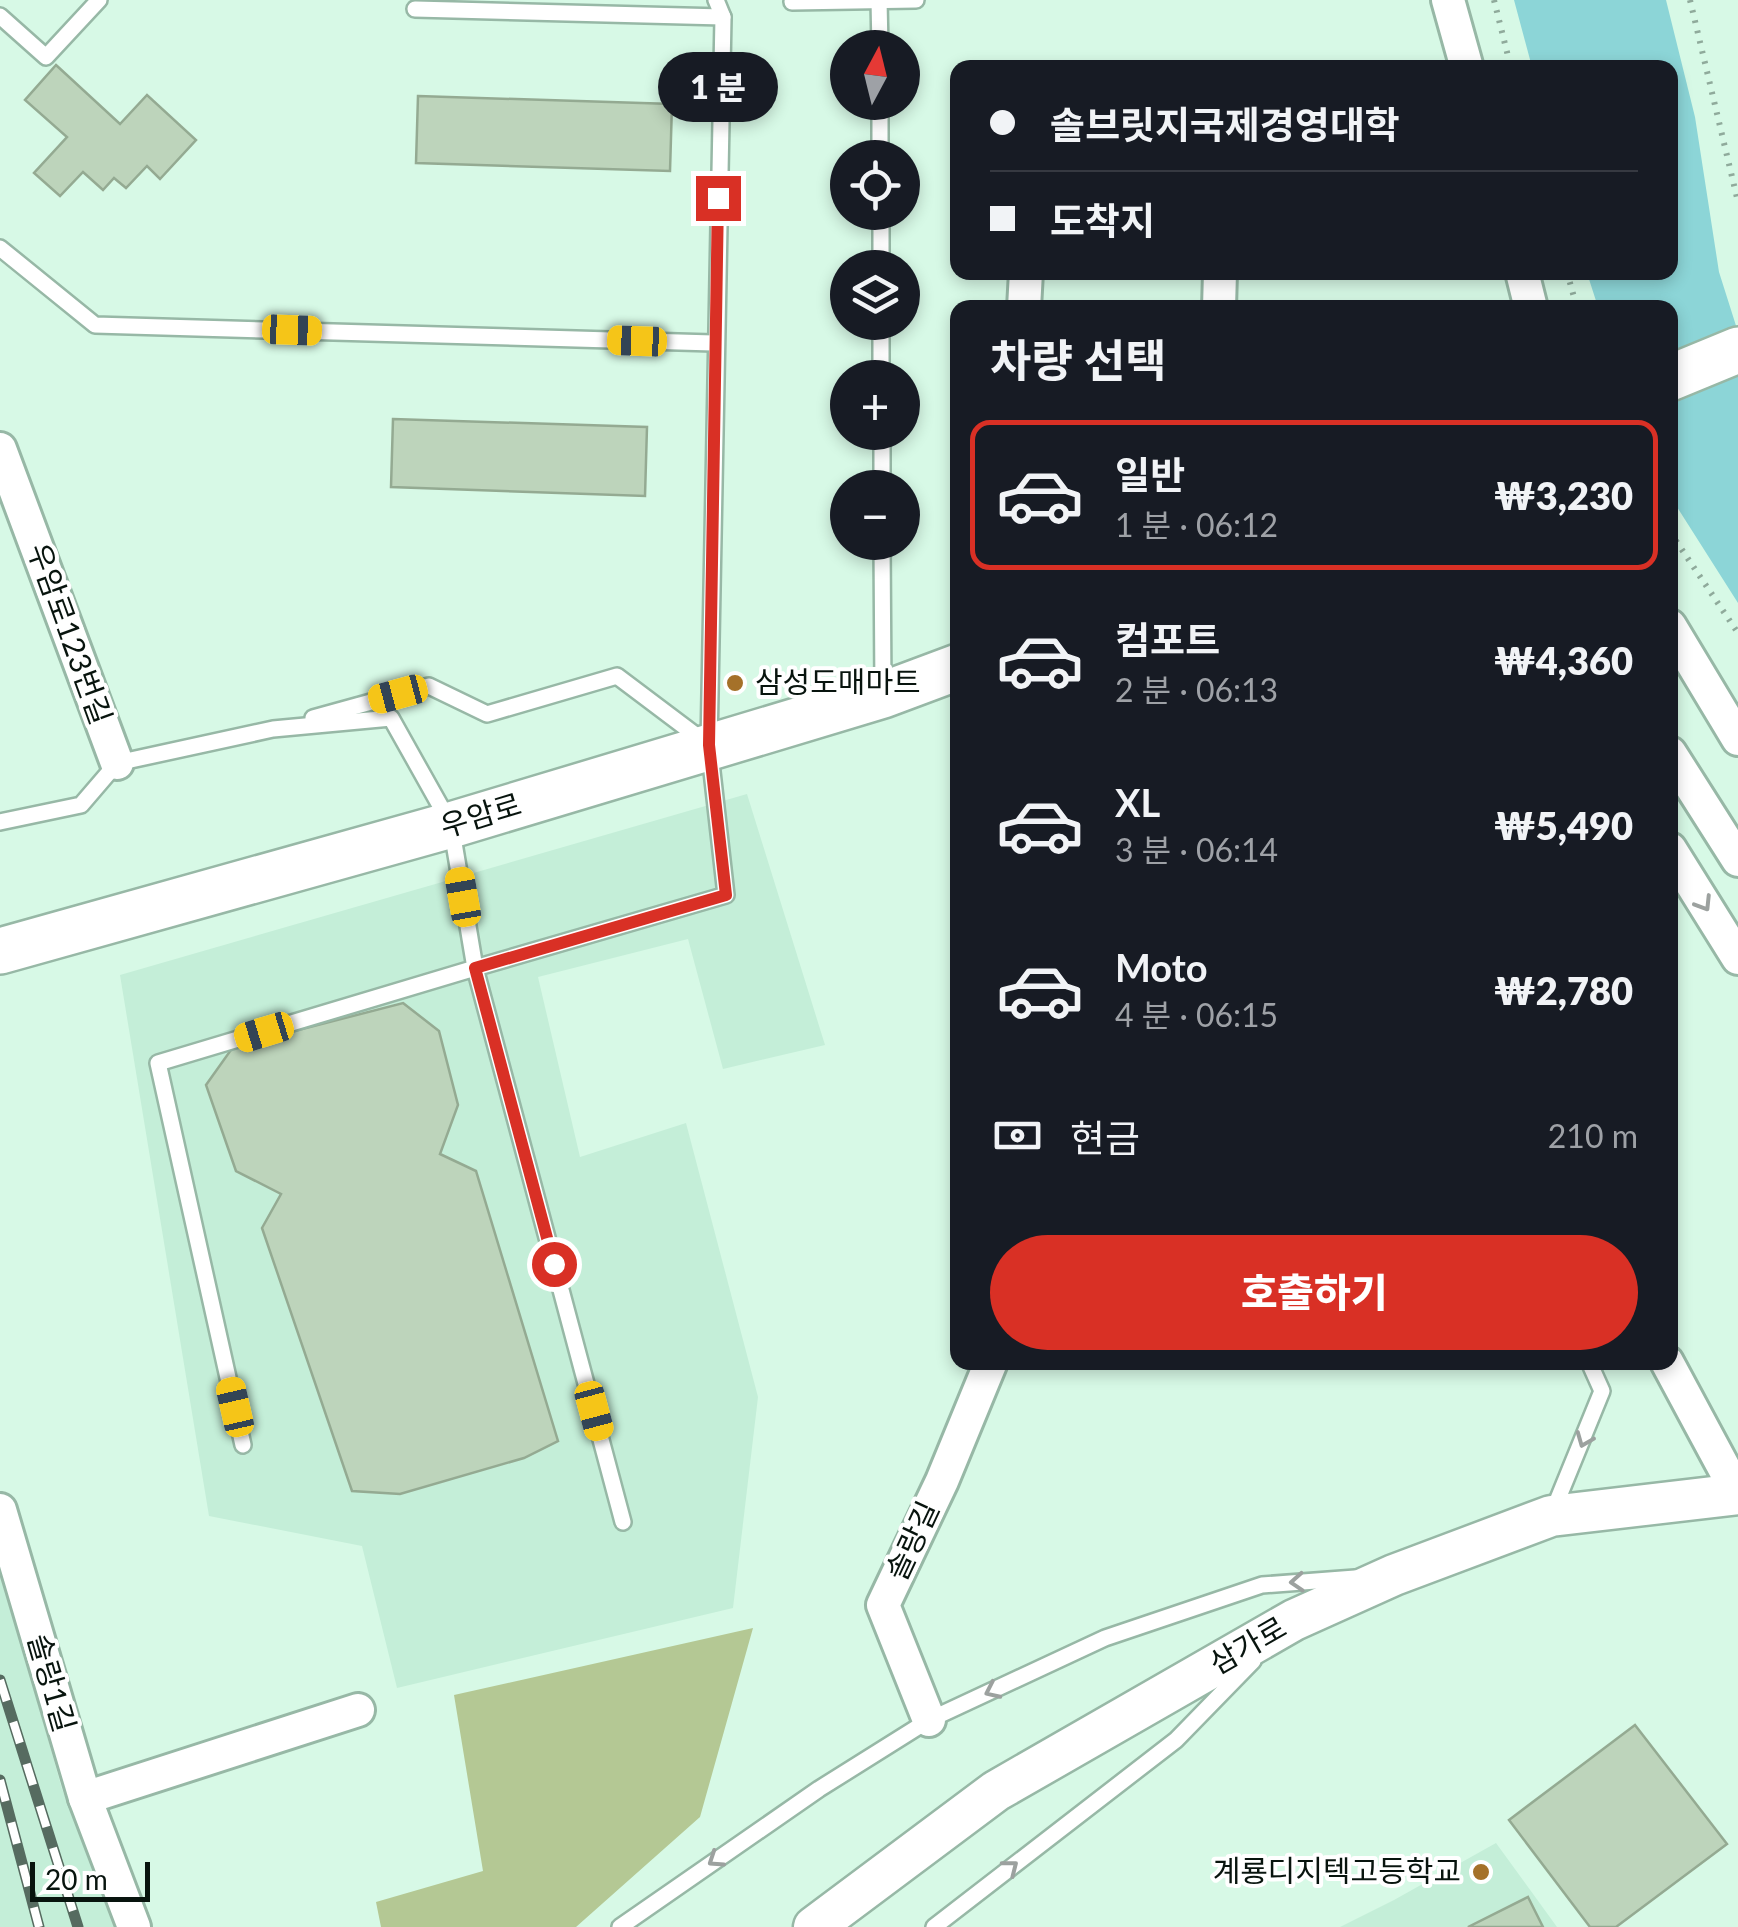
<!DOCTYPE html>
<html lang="ko">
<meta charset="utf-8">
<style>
:root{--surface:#171b24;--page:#20242c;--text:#f1f3f6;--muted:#9ea1a6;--line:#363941;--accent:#d93025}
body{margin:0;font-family:Lato,"Noto Sans KR",sans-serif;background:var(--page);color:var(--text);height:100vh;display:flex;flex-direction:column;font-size:38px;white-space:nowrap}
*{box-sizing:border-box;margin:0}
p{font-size:32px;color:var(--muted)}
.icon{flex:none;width:55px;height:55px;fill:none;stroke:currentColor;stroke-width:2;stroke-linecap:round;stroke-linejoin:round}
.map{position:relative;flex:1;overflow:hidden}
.panel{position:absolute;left:950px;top:300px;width:728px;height:1070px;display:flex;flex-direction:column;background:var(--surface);border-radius:20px;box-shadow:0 5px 15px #0003}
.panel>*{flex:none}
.guide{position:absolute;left:950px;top:60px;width:728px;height:220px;border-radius:20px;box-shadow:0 5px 15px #0003;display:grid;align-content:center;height:220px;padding:0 40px;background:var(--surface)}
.needle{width:65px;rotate:7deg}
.fabs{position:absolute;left:830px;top:30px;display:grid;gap:20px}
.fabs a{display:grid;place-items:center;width:90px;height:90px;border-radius:50%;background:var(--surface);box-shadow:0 5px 15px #0003;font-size:50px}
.scale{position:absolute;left:30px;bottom:25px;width:120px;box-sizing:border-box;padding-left:10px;border:5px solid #08140e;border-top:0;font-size:28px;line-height:35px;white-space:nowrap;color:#08140e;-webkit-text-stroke:8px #fff;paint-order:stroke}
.end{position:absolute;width:45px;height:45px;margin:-22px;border:12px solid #d93025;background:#fff;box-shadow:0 0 0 5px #fff}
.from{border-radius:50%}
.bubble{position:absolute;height:70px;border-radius:35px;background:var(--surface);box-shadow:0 5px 15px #0003;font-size:32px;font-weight:800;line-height:70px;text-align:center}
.car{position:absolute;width:30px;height:60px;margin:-30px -15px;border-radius:12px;box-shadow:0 0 8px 2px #0007;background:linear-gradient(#f5c518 24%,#345 0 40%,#f5c518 0 76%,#345 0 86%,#f5c518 0)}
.guide b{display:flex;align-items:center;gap:35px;height:95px;font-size:38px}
.guide b+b{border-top:2px solid var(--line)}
.guide i{width:25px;height:25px;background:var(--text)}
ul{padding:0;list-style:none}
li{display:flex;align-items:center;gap:30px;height:150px;margin:0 20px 15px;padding:0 20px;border:5px solid transparent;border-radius:20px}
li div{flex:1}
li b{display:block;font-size:38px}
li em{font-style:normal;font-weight:800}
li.on{border-color:var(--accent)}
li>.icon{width:90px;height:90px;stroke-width:1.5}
h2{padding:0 40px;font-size:45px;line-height:120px}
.pay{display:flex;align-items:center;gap:25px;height:110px;padding:0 40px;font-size:38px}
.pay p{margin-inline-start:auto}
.action{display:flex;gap:20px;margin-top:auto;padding:20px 40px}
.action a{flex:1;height:115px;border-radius:60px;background:var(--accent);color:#fff;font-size:40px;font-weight:800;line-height:115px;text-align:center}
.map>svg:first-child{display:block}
</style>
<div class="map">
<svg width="1738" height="1927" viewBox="0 0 1738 1927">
<rect width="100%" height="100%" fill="#d7f9e6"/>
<g fill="#c4eed8">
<polygon points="747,794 825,1045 723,1069 688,939 538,977 580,1157 686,1123 758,1397 733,1608 397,1688 362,1546 209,1516 120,975"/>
<polygon points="0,1569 62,1789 116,1927 0,1927"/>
<polygon points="1496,1843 1557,1927 1340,1927 1394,1900"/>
</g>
<polygon fill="#b4c894" points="753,1628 700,1817 576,1927 381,1927 376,1902 483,1871 454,1695"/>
<polygon fill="#8cd5d7" points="1514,0 1666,0 1695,117 1719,272 1738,332 1738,603 1670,496 1670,308 1598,307 1587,273 1670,272 1670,68 1532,67"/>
<g fill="#bdd4bb" stroke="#94aa92" stroke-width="2.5">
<polygon points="56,65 120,124 147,95 196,140 160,179 147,166 126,188 114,178 103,190 83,172 60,196 34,173 67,137 25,100"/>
<polygon points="418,96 672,104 670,171 416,163"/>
<polygon points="393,419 647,427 645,496 391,487"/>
<polygon points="403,1003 439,1031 458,1105 440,1154 476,1171 558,1441 524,1458 400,1494 352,1491 262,1228 281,1194 236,1171 206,1085 233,1047"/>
<polygon points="1635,1725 1727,1844 1616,1927 1590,1927 1509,1820"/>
<polygon points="1528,1897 1543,1927 1468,1927"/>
</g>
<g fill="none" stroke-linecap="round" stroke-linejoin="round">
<g stroke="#97b8a6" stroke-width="20">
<g id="service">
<polyline points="879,0 880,48"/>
<polyline points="792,2 916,0"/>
<polyline points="415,9 723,17"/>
<polyline points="0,16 46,57 99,0"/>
<polyline points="880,102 880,158"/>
<polyline points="881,212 881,268"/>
<polyline points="0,248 95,325 713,343"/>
<polyline points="881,322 881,378"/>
<polyline points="882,432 882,488"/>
<polyline points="882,542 883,691"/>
<polyline points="313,718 429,686 487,714 617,676 702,740"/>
<polyline points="0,822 81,805 117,763 273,729 391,718 451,825 475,968 158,1063 243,1445"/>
<polyline points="1553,1511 1602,1391 1589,1362"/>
<polyline points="623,1522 475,968 726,895 709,745 723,17 716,0"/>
<polyline points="620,1927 819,1789 929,1720 1105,1638 1262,1585 1355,1578"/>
<polyline points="934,1927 1176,1740 1253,1661"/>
</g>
</g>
<g stroke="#97b8a6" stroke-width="38">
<g id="minor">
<polyline points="1448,0 1467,68"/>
<polyline points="1522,272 1531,308"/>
<polyline points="1024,308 1026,272"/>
<polyline points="1219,308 1220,272"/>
<polyline points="0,449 117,763"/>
<polyline points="1670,626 1738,739"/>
<polyline points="1670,753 1738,860"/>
<polyline points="1670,849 1738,958"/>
<polyline points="1667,1362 1738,1494"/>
<polyline points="0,1510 85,1798 134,1927"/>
<polyline points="929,1720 883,1605 942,1481 991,1362"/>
<polyline points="85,1798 358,1710"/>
</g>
</g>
<g stroke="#97b8a6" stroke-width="45">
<polyline id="tertiary" points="814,1927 996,1791 1294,1620 1394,1575 1551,1516 1738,1494"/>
</g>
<g stroke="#97b8a6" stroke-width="50">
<g id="secondary">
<polyline points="1670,378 1738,350"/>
<polyline points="0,951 451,825 883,695 958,667"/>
</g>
</g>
<g stroke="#8faa9b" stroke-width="6" stroke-dasharray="2.5 8" stroke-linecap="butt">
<polyline points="1494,0 1511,68"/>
<polyline points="1690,0 1738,202"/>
<polyline points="1567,272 1577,308"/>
<polyline points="1670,532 1738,633"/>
</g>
<use href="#service" stroke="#fff" stroke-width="15"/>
<use href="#minor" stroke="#fff" stroke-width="32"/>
<use href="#tertiary" stroke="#fff" stroke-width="40"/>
<use href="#secondary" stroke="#fff" stroke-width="45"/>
<g stroke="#566b60" stroke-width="11">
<g id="rail">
<polyline points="0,1680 78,1927"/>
<polyline points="0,1780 39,1927"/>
</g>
</g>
<use href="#rail" stroke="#fff" stroke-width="8" stroke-dasharray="22" stroke-linecap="butt"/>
</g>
<defs><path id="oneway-chevron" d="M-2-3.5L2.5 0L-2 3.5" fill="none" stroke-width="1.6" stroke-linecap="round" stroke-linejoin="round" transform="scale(2.5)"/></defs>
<g stroke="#9ca19f">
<use href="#oneway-chevron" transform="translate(1704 904) rotate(58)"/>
<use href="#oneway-chevron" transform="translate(1584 1440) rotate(112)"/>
<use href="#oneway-chevron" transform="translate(1297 1582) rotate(176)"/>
<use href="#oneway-chevron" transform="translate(992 1691) rotate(155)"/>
<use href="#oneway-chevron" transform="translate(715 1860) rotate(146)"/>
<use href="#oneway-chevron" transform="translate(1011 1867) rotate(-38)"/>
</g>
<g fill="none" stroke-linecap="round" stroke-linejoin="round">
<polyline stroke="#d93025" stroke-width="12" points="554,1264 475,968 726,895 709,745 718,198"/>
</g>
<g fill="#a57129" stroke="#fff" stroke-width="4">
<circle cx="735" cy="683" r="10"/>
<circle cx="1481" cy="1872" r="10"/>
</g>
<g text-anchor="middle" stroke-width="8" stroke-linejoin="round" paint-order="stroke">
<g font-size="30" fill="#08140e" stroke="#fff">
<text transform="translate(69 634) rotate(70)" y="10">우암로123번길</text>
<text transform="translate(481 816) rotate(-17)" y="10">우암로</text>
<text transform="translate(913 1541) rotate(-65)" y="10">솔랑길</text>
<text transform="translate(1248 1646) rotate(-30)" y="10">삼가로</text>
<text transform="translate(51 1683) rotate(74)" y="10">솔랑1길</text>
</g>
<g font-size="30" fill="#08140e" stroke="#fff" text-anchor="start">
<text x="755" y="693">삼성도매마트</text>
<text x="1461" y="1882" text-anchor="end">계룡디지텍고등학교</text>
</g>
</g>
</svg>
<div class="fabs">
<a><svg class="needle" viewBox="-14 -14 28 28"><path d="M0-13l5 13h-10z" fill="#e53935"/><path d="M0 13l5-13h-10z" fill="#9ea1a6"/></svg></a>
<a><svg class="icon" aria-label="locate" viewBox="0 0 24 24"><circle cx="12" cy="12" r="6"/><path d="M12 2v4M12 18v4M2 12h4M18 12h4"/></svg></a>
<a><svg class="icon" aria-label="layers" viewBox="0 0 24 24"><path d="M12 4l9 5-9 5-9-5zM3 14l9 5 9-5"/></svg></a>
<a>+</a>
<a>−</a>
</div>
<div class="scale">20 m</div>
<i class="end from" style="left:554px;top:1264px"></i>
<i class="end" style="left:718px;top:198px"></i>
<div class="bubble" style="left:658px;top:52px;width:120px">1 분</div>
<i class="car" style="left:292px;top:330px;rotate:92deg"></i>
<i class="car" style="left:637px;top:341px;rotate:272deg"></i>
<i class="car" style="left:398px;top:694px;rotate:255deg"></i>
<i class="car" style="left:463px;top:897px;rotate:350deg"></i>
<i class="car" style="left:264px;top:1032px;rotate:253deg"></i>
<i class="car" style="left:235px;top:1407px;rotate:347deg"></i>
<i class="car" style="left:594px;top:1411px;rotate:165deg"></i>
<div class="guide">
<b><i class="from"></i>솔브릿지국제경영대학</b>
<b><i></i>도착지</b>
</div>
<section class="panel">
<h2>차량 선택</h2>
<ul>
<li class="on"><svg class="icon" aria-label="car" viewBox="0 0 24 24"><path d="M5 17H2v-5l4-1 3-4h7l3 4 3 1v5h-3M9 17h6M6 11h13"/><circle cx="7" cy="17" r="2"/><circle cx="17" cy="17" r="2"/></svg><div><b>일반</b><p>1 분 · 06:12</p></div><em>₩3,230</em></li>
<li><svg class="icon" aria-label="car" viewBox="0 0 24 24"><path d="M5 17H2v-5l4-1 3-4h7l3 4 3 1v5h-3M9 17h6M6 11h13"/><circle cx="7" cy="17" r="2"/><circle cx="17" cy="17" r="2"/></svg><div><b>컴포트</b><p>2 분 · 06:13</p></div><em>₩4,360</em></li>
<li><svg class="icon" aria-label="car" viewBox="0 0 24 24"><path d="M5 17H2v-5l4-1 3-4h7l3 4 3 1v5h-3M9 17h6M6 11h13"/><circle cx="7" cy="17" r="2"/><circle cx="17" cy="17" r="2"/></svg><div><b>XL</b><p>3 분 · 06:14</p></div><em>₩5,490</em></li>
<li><svg class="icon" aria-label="car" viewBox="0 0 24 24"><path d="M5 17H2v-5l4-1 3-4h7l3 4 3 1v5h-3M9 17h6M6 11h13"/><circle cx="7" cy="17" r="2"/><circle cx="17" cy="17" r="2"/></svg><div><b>Moto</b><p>4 분 · 06:15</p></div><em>₩2,780</em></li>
</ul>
<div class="pay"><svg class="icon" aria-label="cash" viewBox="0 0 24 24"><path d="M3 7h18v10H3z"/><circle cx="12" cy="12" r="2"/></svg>현금<p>210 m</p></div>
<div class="action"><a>호출하기</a></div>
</section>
</div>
